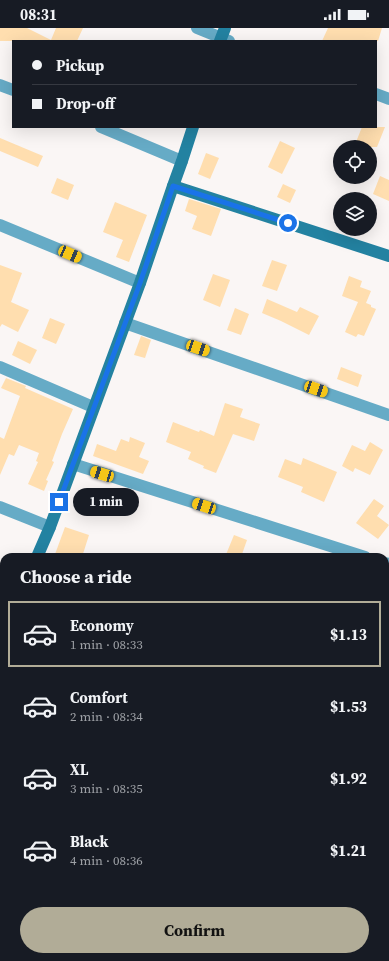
<!DOCTYPE html>
<meta charset="utf-8">
<style>
:root{--surface:#171b24;--page:#20242c;--text:#f1f3f6;--muted:#9ea1a6;--line:#363941;--accent:#b1ac97}
body{margin:0;font-family:"Source Serif 4",serif;background:var(--page);color:var(--text);height:100vh;display:flex;flex-direction:column;font-size:15px;white-space:nowrap}
*{box-sizing:border-box;margin:0}
p{font-size:13px;color:var(--muted)}
.icon{flex:none;width:22px;height:22px;fill:none;stroke:currentColor;stroke-width:2;stroke-linecap:round;stroke-linejoin:round}
.map{position:relative;flex:1;overflow:hidden}
.side{position:absolute;left:0px;top:525px;width:389px;height:408px;display:flex;flex-direction:column;background:var(--surface);border-radius:12px 12px 0 0;box-shadow:0 4px 16px #0002}
.side>*{flex:none}
.guide{position:absolute;left:12px;top:12px;width:365px;height:88px;border-radius:0px;box-shadow:0 4px 16px #0002;display:grid;align-content:center;height:88px;padding:0 20px;background:var(--surface)}
.buttons{position:absolute;left:333px;top:112px;display:grid;gap:8px}
.buttons a{display:grid;place-items:center;width:44px;height:44px;border-radius:50%;background:var(--surface);box-shadow:0 4px 16px #0002;font-size:20px}
.end{position:absolute;width:18px;height:18px;margin:-9px;border:5px solid #1a73e8;background:#fff;box-shadow:0 0 0 2px #fff}
.from{border-radius:50%}
.bubble{position:absolute;height:28px;border-radius:14px;background:var(--surface);box-shadow:0 4px 16px #0002;font-size:13px;font-weight:700;line-height:28px;text-align:center}
.car{position:absolute;width:12px;height:24px;margin:-12px -6px;border-radius:5px;box-shadow:0 0 3px 1px #0007;background:linear-gradient(#f5c518 24%,#345 0 40%,#f5c518 0 76%,#345 0 86%,#f5c518 0)}
.guide b{display:flex;align-items:center;gap:14px;height:38px;font-size:15px}
.guide b+b{border-top:1px solid var(--line)}
.guide i{width:10px;height:10px;background:var(--text)}
ul{padding:0;list-style:none}
li{display:flex;align-items:center;gap:12px;height:66px;margin:0 8px 6px;padding:0 12px;border:2px solid transparent;border-radius:0px}
li div{flex:1}
li b{display:block;font-size:15px}
li em{font-style:normal;font-weight:700}
li.current{border-color:var(--accent)}
li>.icon{width:36px;height:36px;stroke-width:1.5}
h2{padding:0 20px;font-size:18px;line-height:48px}
.button{display:flex;gap:8px;margin-top:auto;padding:8px 20px}
.button a{flex:1;height:46px;border-radius:24px;background:var(--accent);color:#111;font-size:16px;font-weight:700;line-height:46px;text-align:center}
.status{display:flex;justify-content:space-between;align-items:center;height:28px;padding:0 20px;background:var(--surface);direction:ltr}
.status svg{height:11px;fill:currentColor}
.map>svg:first-child{display:block}
</style>
<div class="status"><b>08:31</b><svg viewBox="0 0 49 12"><path d="M0 12V9h3v3zM5 12V6h3v6zM10 12V3h3v9zM15 12V0h3v12zM26 1h20v11H26zM47 4h2v5h-2z"/></svg></div>
<div class="map">
<svg width="389" height="933" viewBox="0 0 389 933">
<rect width="100%" height="100%" fill="#faf6f5"/>
<g fill="#ffdeaf">
<polygon points="0,0 27,0 51,12 56,0 83,0 77,13 0,13"/>
<polygon points="328,0 382,0 378,13 322,13"/>
<polygon points="362,99 385,99 377,119 354,119"/>
<polygon points="0,110 43,128 38,139 0,123"/>
<polygon points="280,113 295,120 282,146 268,139"/>
<polygon points="206,125 219,130 210,151 198,146"/>
<polygon points="380,148 389,152 389,173 373,166"/>
<polygon points="57,150 74,157 68,172 51,165"/>
<polygon points="283,156 296,162 290,175 277,169"/>
<polygon points="189,171 221,181 211,208 192,201 197,188 185,183"/>
<polygon points="115,174 147,187 129,234 116,229 123,212 103,204"/>
<polygon points="272,232 287,237 277,263 262,258"/>
<polygon points="0,237 22,245 11,274 29,282 18,304 2,296 0,299"/>
<polygon points="213,246 230,252 220,279 203,272"/>
<polygon points="349,248 362,253 360,259 371,263 366,275 371,277 371,279 376,281 364,308 358,306 356,309 345,304 358,274 342,268"/>
<polygon points="267,271 297,284 300,279 319,288 309,307 281,293 262,285"/>
<polygon points="235,280 249,286 241,307 227,302"/>
<polygon points="50,290 65,296 56,316 42,310"/>
<polygon points="141,308 151,312 145,330 134,327"/>
<polygon points="18,313 37,322 30,336 12,327"/>
<polygon points="341,339 362,347 358,359 337,351"/>
<polygon points="6,350 26,358 25,360 73,381 62,406 52,433 54,434 46,452 48,453 44,463 28,456 38,434 36,433 39,425 19,417 14,428 9,426 0,447 0,409 4,411 20,368 1,360"/>
<polygon points="225,375 243,381 240,389 260,396 254,413 233,406 216,445 203,440 204,438 188,431 191,424 166,414 173,394 199,404 200,402 214,408"/>
<polygon points="130,409 145,415 139,429 149,433 143,446 93,428 97,416 116,423 121,411 129,414"/>
<polygon points="370,414 383,422 370,447 355,440 353,444 342,438 352,417 365,423"/>
<polygon points="303,430 337,444 324,474 301,464 303,459 278,449 285,431 301,437"/>
<polygon points="113,461 135,469 130,483 119,479 118,483 106,479"/>
<polygon points="374,471 384,478 377,488 389,497 378,511 356,495"/>
<polygon points="65,499 89,507 82,529 54,529"/>
<polygon points="234,507 247,512 241,529 225,529"/>
</g>
<g fill="none" stroke-linecap="round" stroke-linejoin="round">
<g stroke="#66abc6" stroke-width="12">
<polyline points="197,0 229,13"/>
<polyline points="0,57 13,62"/>
<polyline points="376,66 389,71"/>
<polyline points="101,99 182,133"/>
<polyline points="0,197 140,255"/>
<polyline points="125,295 389,387"/>
<polyline points="0,339 93,379"/>
<polyline points="73,436 365,529"/>
<polyline points="0,479 50,499"/>
<polyline points="385,535 389,536"/>
<polyline points="385,639 389,640"/>
<polyline points="385,787 389,788"/>
<polyline points="0,913 4,913"/>
<polyline points="327,929 369,933"/>
</g>
<g stroke="#2382a1" stroke-width="12">
<polyline points="220,13 225,0"/>
<polyline points="173,158 389,228"/>
<polyline points="37,529 50,499 140,255 173,158 182,133 193,99"/>
<polyline points="0,612 4,603"/>
</g>
</g>
<g fill="none" stroke-linecap="round" stroke-linejoin="round">
<polyline stroke="#1a73e8" stroke-width="5" points="59,474 140,255 173,158 288,195"/>
</g>
</svg>
<div class="buttons">
<a><svg class="icon" aria-label="locate" viewBox="0 0 24 24"><circle cx="12" cy="12" r="6"/><path d="M12 2v4M12 18v4M2 12h4M18 12h4"/></svg></a>
<a><svg class="icon" aria-label="layers" viewBox="0 0 24 24"><path d="M12 4l9 5-9 5-9-5zM3 14l9 5 9-5"/></svg></a>
</div>
<i class="end from" style="left:288px;top:195px"></i>
<i class="end" style="left:59px;top:474px"></i>
<div class="bubble" style="left:73px;top:460px;width:66px">1 min</div>
<i class="car" style="left:70px;top:226px;rotate:113deg"></i>
<i class="car" style="left:198px;top:320px;rotate:109deg"></i>
<i class="car" style="left:316px;top:361px;rotate:109deg"></i>
<i class="car" style="left:102px;top:446px;rotate:287deg"></i>
<i class="car" style="left:204px;top:478px;rotate:288deg"></i>
<div class="guide">
<b><i class="from"></i>Pickup</b>
<b><i></i>Drop-off</b>
</div>
<section class="side">
<h2>Choose a ride</h2>
<ul>
<li class="current"><svg class="icon" aria-label="car" viewBox="0 0 24 24"><path d="M5 17H2v-5l4-1 3-4h7l3 4 3 1v5h-3M9 17h6M6 11h13"/><circle cx="7" cy="17" r="2"/><circle cx="17" cy="17" r="2"/></svg><div><b>Economy</b><p>1 min · 08:33</p></div><em>$1.13</em></li>
<li><svg class="icon" aria-label="car" viewBox="0 0 24 24"><path d="M5 17H2v-5l4-1 3-4h7l3 4 3 1v5h-3M9 17h6M6 11h13"/><circle cx="7" cy="17" r="2"/><circle cx="17" cy="17" r="2"/></svg><div><b>Comfort</b><p>2 min · 08:34</p></div><em>$1.53</em></li>
<li><svg class="icon" aria-label="car" viewBox="0 0 24 24"><path d="M5 17H2v-5l4-1 3-4h7l3 4 3 1v5h-3M9 17h6M6 11h13"/><circle cx="7" cy="17" r="2"/><circle cx="17" cy="17" r="2"/></svg><div><b>XL</b><p>3 min · 08:35</p></div><em>$1.92</em></li>
<li><svg class="icon" aria-label="car" viewBox="0 0 24 24"><path d="M5 17H2v-5l4-1 3-4h7l3 4 3 1v5h-3M9 17h6M6 11h13"/><circle cx="7" cy="17" r="2"/><circle cx="17" cy="17" r="2"/></svg><div><b>Black</b><p>4 min · 08:36</p></div><em>$1.21</em></li>
</ul>
<div class="button"><a>Confirm</a></div>
</section>
</div>
